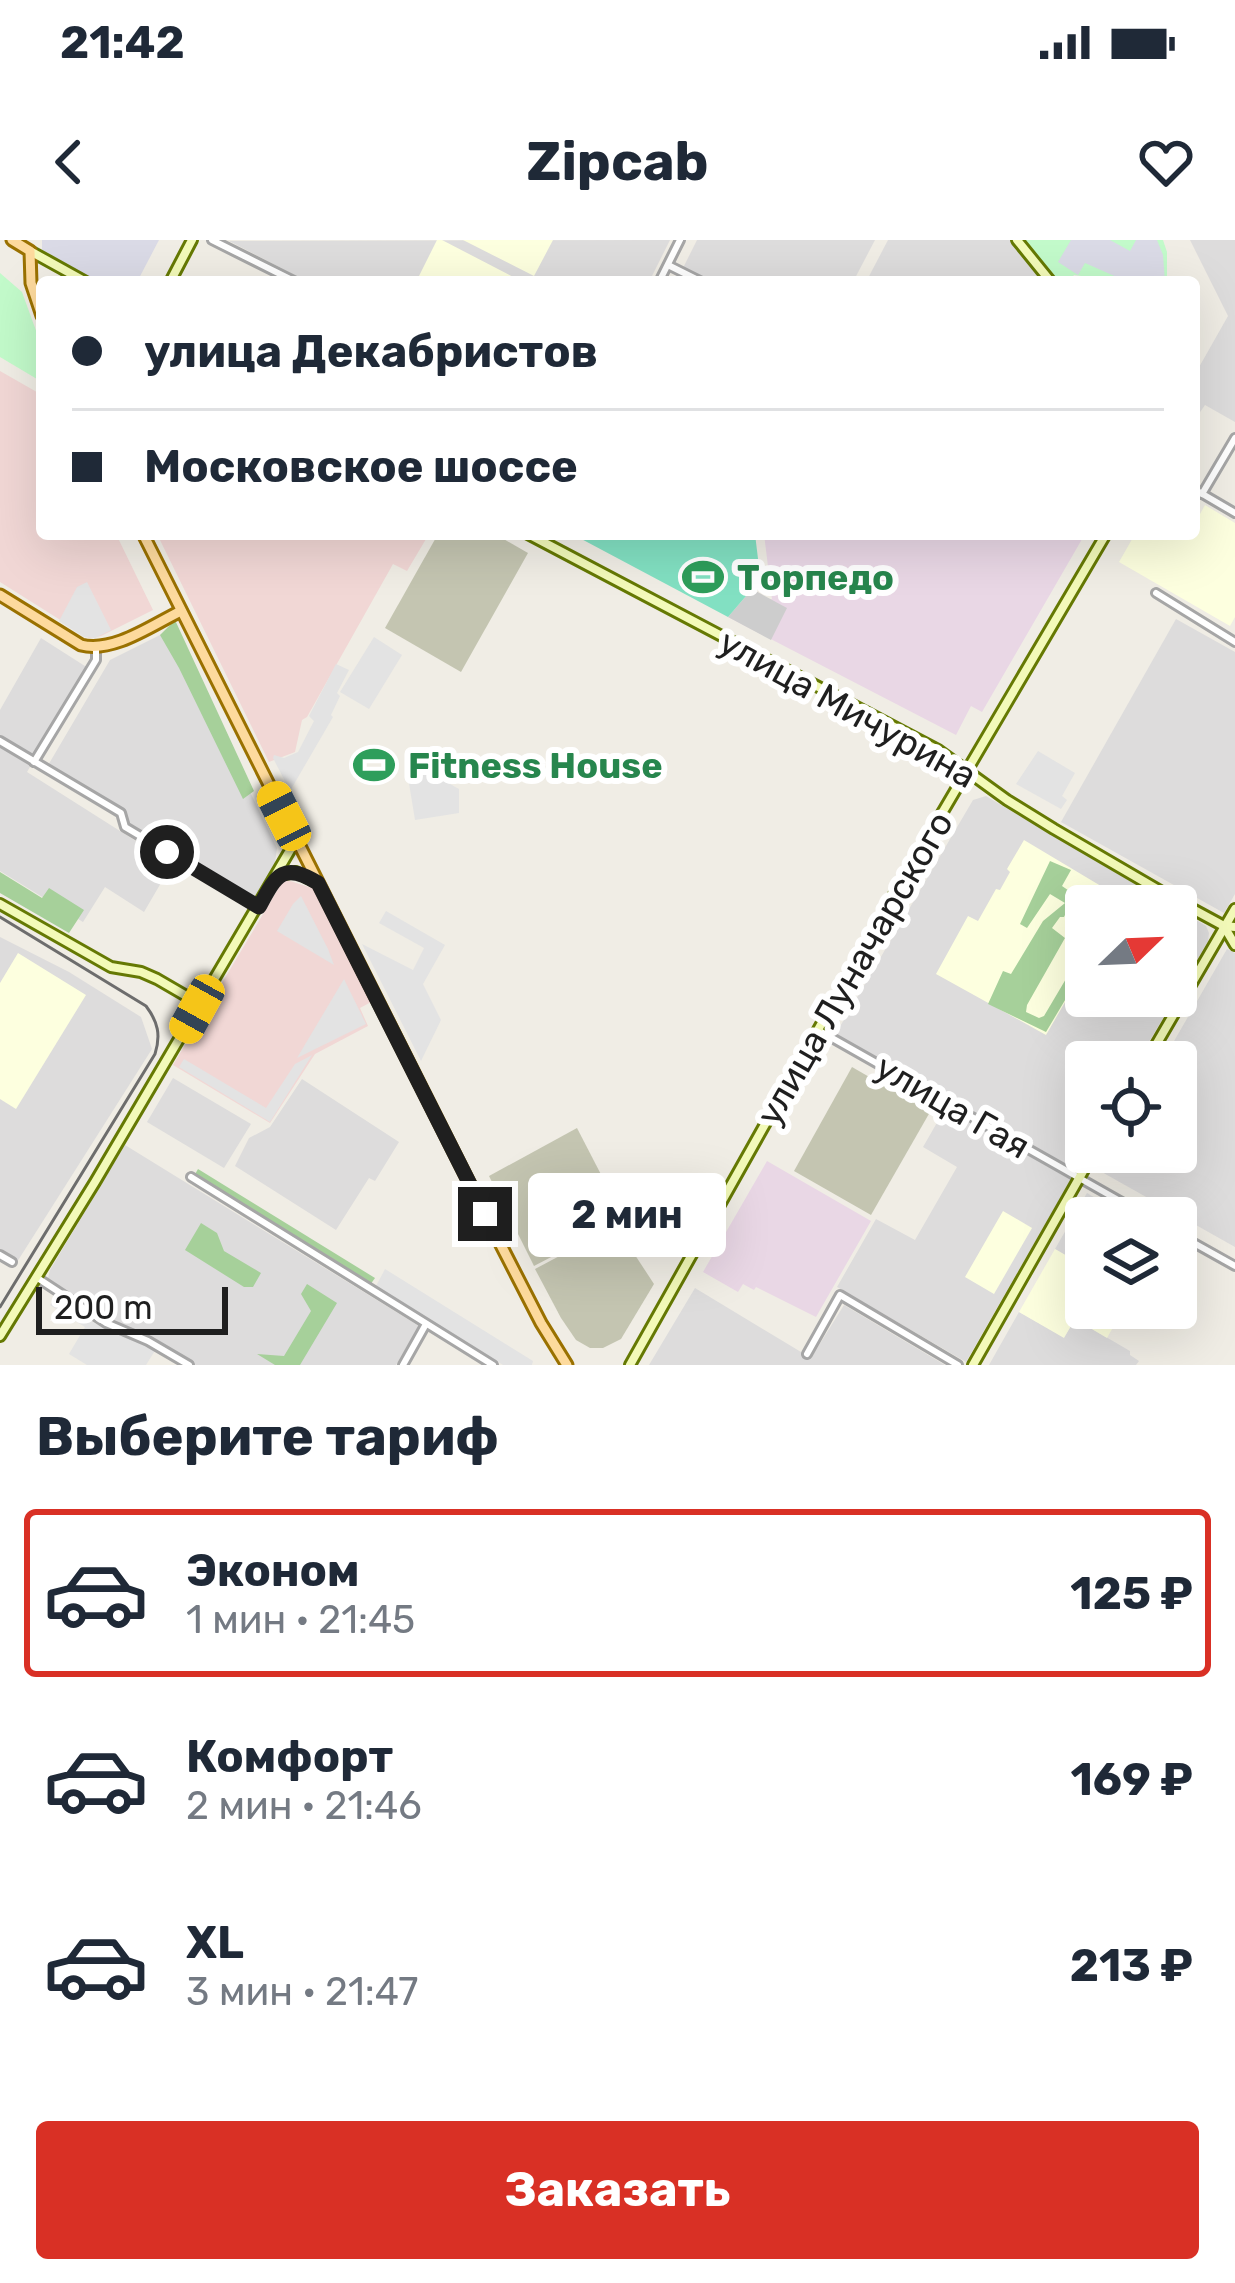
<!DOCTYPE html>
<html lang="ru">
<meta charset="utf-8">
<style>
:root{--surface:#fff;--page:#f2f2f3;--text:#1f2937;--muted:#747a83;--line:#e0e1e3;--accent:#d93025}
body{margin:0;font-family:Rubik,sans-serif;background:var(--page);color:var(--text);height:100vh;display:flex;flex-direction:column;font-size:45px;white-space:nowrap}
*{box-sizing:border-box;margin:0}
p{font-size:39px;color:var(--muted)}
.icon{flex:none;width:66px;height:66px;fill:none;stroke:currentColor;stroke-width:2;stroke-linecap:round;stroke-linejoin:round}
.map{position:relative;height:1125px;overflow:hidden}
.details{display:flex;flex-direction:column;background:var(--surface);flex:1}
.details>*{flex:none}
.guide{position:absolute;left:36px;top:36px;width:1164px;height:264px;border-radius:12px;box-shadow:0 12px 48px #0002;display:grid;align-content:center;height:264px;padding:0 36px;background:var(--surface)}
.needle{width:78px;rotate:67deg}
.buttons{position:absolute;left:1065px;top:645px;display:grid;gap:24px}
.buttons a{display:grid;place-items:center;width:132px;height:132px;border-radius:12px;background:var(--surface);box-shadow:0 12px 48px #0002;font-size:60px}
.scale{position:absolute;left:36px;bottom:30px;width:192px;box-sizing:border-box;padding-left:12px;border:6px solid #1f1f1f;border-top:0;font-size:33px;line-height:42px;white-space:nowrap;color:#1f1f1f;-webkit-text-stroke:9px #fff;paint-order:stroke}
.end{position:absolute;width:54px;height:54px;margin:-27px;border:15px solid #1f1f1f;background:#fff;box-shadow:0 0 0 6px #fff}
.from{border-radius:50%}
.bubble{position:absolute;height:84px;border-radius:12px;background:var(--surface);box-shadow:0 12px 48px #0002;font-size:39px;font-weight:700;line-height:84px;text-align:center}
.car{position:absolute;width:36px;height:72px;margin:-36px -18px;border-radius:15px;box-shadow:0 0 9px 3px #0007;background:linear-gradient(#f5c518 24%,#345 0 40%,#f5c518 0 76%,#345 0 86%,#f5c518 0)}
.guide b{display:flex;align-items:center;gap:42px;height:114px;font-size:45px}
.guide b+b{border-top:3px solid var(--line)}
.guide i{width:30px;height:30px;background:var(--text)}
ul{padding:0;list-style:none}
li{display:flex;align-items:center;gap:36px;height:168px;margin:0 24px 18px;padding:0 12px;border:6px solid transparent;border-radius:12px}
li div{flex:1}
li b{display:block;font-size:45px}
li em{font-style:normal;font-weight:700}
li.selected{border-color:var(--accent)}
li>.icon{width:108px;height:108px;stroke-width:1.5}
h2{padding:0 36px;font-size:54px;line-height:144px}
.button{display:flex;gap:24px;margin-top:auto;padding:24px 36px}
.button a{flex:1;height:138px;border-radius:12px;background:var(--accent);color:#fff;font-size:48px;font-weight:700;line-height:138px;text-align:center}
.status{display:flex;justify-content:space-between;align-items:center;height:84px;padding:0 60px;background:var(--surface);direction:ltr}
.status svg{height:33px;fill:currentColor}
header{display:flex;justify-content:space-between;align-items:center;height:156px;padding:0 36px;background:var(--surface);font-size:54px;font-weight:700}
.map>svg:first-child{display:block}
</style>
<div class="status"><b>21:42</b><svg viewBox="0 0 49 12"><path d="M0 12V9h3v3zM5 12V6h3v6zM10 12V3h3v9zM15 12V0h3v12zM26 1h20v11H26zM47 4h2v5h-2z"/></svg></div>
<header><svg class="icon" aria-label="back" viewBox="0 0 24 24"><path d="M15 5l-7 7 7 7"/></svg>Zipcab<svg class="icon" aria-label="heart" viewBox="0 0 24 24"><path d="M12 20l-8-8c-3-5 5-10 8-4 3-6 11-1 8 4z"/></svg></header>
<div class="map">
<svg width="1235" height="1125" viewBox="0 0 1235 1125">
<rect width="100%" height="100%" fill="#f0ede5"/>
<g fill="#dddcdc">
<polygon points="670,0 649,42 308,42 229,1"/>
<polygon points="697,0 875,0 853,42 711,42 683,28"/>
<polygon points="888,0 1011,0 1044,42 866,42"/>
<polygon points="1190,0 1235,0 1235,182 1205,165 1198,175 1194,174 1194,136 1228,76"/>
<polygon points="1176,379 1235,412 1235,654 1224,673 1061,582"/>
<polygon points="172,389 277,608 275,623 253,661 129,586 127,574 47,527 110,420"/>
<polygon points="41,398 88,428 27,532 172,624 144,672 105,647 83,682 0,631 0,470"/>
<polygon points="986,556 1172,666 1086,666 1086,756 1176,756 1137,822 1086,822 1086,909 1074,929 835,795 973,560"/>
<polygon points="1176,668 1206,686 1209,693 1208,701 1176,756"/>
<polygon points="0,697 69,732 141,777 152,809 17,1022 0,1012"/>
<polygon points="1227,709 1235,713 1235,1007 1100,931 1111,912 1176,912 1176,822 1162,822"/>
<polygon points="173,838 251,884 224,928 147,882"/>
<polygon points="302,839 399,902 375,941 369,938 336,990 235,926 249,898 270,887"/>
<polygon points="946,867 1071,939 966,1122 837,1047 876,979 915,1000 957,927 923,907"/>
<polygon points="125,905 419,1086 396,1125 196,1125 148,1097 107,1080 55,1047 48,1038 50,1030"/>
<polygon points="1087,953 1129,978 1086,978 1086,1027 1055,1009"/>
<polygon points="695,1048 811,1118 844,1065 945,1125 649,1125"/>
<polygon points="1019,1072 1064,1097 1075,1079 1130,1111 1130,1115 1139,1121 1136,1125 989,1125"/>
</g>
<g fill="#f1d7d5">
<polygon points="0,131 42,155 42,294 116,294 153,370 101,396 89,398 0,342"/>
<polygon points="157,294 429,294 407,331 393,324 307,477 302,480 295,512 269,522"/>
<polygon points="284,639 315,649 373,761 360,768 368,786 315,814 270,883 173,825"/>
</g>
<g fill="#e9d7e5">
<polygon points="764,294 1085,294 982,472 971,466 956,495 728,377 772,359"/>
<polygon points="767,921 871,981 816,1077 756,1047 754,1050 743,1044 738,1052 703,1032"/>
</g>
<g fill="#fdffdf">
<polygon points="437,0 442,0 523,42 416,42"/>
<polygon points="463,0 553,0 534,36"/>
<polygon points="1205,265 1235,283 1235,377 1230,386 1119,322 1135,294 1194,294 1194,271 1200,274"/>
<polygon points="1024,600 1126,661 1123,666 1086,666 1086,726 1046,795 936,734 968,676 978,681 996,649 1000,650 1010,632 1007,629"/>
<polygon points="18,713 86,755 16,869 0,859 0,743"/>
<polygon points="1003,971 1032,988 994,1054 965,1037"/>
<polygon points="1055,1009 1086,1027 1086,1068 1124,1068 1107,1098 1075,1079 1064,1098 1019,1072"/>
</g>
<polygon fill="#cdcdcd" points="752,349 787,368 771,400 728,377"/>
<g fill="#c4c5b1">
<polygon points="438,294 495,294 528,313 461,432 385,388"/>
<polygon points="852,827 930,872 871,975 794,931"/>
<polygon points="577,888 624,979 534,1026 489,936"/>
<polygon points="616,986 654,1044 621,1099 603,1108 590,1108 576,1100 561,1078 535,1029"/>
</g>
<g fill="#a6d09a">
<polygon points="175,380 254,551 243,559 179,428 160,395"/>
<polygon points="1050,621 1071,630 1062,646 1075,655 1064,677 1060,677 1052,688 1065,698 1027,765 1026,772 1039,778 1044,776 1086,705 1086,725 1046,792 988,764 1003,731 1011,734 1043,681 1065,663 1050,654 1027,688 1020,684"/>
<polygon points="0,632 42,658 49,648 84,670 69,693 0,653"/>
<polygon points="198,929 375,1038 370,1045 194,936"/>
<polygon points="201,983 217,993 224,1011 261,1033 253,1047 244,1047 185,1010"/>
<polygon points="307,1044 337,1063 300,1125 275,1125 257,1114 284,1116 311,1071 301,1054"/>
</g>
<g fill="#c2faca">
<polygon points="1025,0 1163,0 1167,12 1167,42 1126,42 1074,35 1069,42 1058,42"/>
<polygon points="0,33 22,52 42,107 42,142 0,117"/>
</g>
<polygon fill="#82e0c2" points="572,294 755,294 759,327 749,346 752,349 728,377"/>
<g fill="#e3e3e3">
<polygon points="87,342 111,390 95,398 84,397 59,381 77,347"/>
<polygon points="374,397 402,415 369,469 340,452"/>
<polygon points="336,424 349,430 337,453 340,456 331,475 333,477 290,551 273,518 274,515 284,518 298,512 314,481 309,476"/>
<polygon points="1038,511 1075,533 1062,556 1067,560 1061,569 1016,544"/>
<polygon points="405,519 459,549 459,573 415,580"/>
<polygon points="301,656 328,709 334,725 277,691 293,664"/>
<polygon points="386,671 445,705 423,744 441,780 421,821 362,704 413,730 424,708 379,683"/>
<polygon points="344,739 366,784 297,818"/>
<polygon points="312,815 270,882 179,827 184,819 266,868 295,824"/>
<polygon points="385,1029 533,1121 532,1125 503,1125 376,1046"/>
<polygon points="56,1057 98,1085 156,1109 146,1125 87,1125 69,1114 85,1087 50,1065"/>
</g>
<g fill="#dadae6">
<polygon points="42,0 159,0 137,42 98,42 42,10"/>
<polygon points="1071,0 1110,0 1130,11 1136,0 1157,0 1163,15 1165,42 1128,42 1085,23 1078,35 1058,22"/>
</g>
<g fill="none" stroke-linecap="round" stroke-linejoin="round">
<g stroke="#a6a6a6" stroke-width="12">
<g id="street">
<polyline points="212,0 296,42"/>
<polyline points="668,25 702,42"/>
<polyline points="659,42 680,0"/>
<polyline points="1194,249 1235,273"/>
<polyline points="1202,254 1235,198"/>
<polyline points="1156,353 1235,402"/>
<polyline points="0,501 121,573 125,587 167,612 170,619 181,626 187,624 259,667"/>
<polyline points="34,522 96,420 96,407"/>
<polyline points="818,790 1150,978"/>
<polyline points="191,937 493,1125"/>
<polyline points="1176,993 1235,1026"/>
<polyline points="0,1015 12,1022"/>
<polyline points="36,1037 106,1083 148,1101 189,1125"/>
<polyline points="807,1114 840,1055 958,1125"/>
<polyline points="403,1125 426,1084"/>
</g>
</g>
<g stroke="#657903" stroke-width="14">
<g id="secondary">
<polyline points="1017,0 1051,42"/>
<polyline points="30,11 86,42"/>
<polyline points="170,42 192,0"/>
<polyline points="528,294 938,510 1007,560 1054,589 1174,659 1224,686 1235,687"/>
<polyline points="278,635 296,632 318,643"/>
<polyline points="0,664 111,727 141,732 157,739 200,764"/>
<polyline points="1225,688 1235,705"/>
<polyline points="1146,822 1235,669"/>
<polyline points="0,1096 95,942 296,600"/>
<polyline points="630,1125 888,665 1106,294"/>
<polyline points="973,1125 1094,912"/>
</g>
</g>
<g stroke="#9a7100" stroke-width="15">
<g id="primary">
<polyline points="12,0 30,11 31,43 42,76"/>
<polyline points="143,294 485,974 541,1083 567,1125"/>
<path d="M0,355l81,50c33,8 71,-20 100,-34"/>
</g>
</g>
<use href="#street" stroke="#fff" stroke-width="6"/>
<use href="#secondary" stroke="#f3fab9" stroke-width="8"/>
<use href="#primary" stroke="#fdda9d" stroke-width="9"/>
<path stroke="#6d6d6d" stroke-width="3" d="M0,677l146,89c12,16 15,29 9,48l-155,253"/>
</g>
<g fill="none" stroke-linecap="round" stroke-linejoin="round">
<path stroke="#1f1f1f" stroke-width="15" d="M167,612l3,7 11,7 6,-2 72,43c17,-31 23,-46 59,-24l167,331"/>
</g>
<defs>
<g id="stadium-bare" transform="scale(3.24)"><path d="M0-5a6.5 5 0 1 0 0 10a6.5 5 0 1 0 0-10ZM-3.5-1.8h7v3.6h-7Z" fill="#2e9e5b" stroke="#fff" stroke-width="2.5" paint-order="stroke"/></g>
</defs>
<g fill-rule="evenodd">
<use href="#stadium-bare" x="703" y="337"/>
<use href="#stadium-bare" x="374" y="525"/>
</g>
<g text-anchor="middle" stroke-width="12" stroke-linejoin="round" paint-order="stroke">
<g font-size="36" font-weight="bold" fill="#27864d" stroke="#fff" text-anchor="start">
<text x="737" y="350">Торпедо</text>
<text x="408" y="538">Fitness House</text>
</g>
<g font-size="36" fill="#1f1f1f" stroke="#fff">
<text transform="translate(848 468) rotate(29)" y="13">улица Мичурина</text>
<text transform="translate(854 728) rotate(-60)" y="13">улица Луначарского</text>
<text transform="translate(953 866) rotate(30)" y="13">улица Гая</text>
</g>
</g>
</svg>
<div class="buttons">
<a><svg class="needle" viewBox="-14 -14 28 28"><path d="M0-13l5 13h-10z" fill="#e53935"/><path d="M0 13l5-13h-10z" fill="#747a83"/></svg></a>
<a><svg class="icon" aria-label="locate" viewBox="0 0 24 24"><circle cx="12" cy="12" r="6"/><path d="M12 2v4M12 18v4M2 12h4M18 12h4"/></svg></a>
<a><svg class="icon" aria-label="layers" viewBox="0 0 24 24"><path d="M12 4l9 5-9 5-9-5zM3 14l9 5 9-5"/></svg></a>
</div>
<div class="scale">200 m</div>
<i class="end from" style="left:167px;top:612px"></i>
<i class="end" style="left:485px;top:974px"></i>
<div class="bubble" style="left:528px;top:933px;width:198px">2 мин</div>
<i class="car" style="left:284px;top:576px;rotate:333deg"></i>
<i class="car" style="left:197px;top:769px;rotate:209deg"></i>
<div class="guide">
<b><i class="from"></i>улица Декабристов</b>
<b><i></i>Московское шоссе</b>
</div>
</div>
<section class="details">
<h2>Выберите тариф</h2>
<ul>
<li class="selected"><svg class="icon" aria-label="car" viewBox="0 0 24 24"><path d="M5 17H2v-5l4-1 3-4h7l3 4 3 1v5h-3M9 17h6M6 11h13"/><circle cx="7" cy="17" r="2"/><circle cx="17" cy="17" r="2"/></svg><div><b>Эконом</b><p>1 мин · 21:45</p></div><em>125 ₽</em></li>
<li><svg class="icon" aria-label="car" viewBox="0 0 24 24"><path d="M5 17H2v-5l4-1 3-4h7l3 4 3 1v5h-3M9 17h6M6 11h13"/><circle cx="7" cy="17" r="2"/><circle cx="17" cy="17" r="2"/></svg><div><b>Комфорт</b><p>2 мин · 21:46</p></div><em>169 ₽</em></li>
<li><svg class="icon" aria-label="car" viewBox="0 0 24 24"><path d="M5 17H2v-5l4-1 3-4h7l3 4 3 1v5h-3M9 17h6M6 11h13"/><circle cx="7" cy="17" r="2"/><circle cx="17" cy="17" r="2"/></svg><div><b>XL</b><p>3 мин · 21:47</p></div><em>213 ₽</em></li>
</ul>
<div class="button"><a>Заказать</a></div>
</section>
